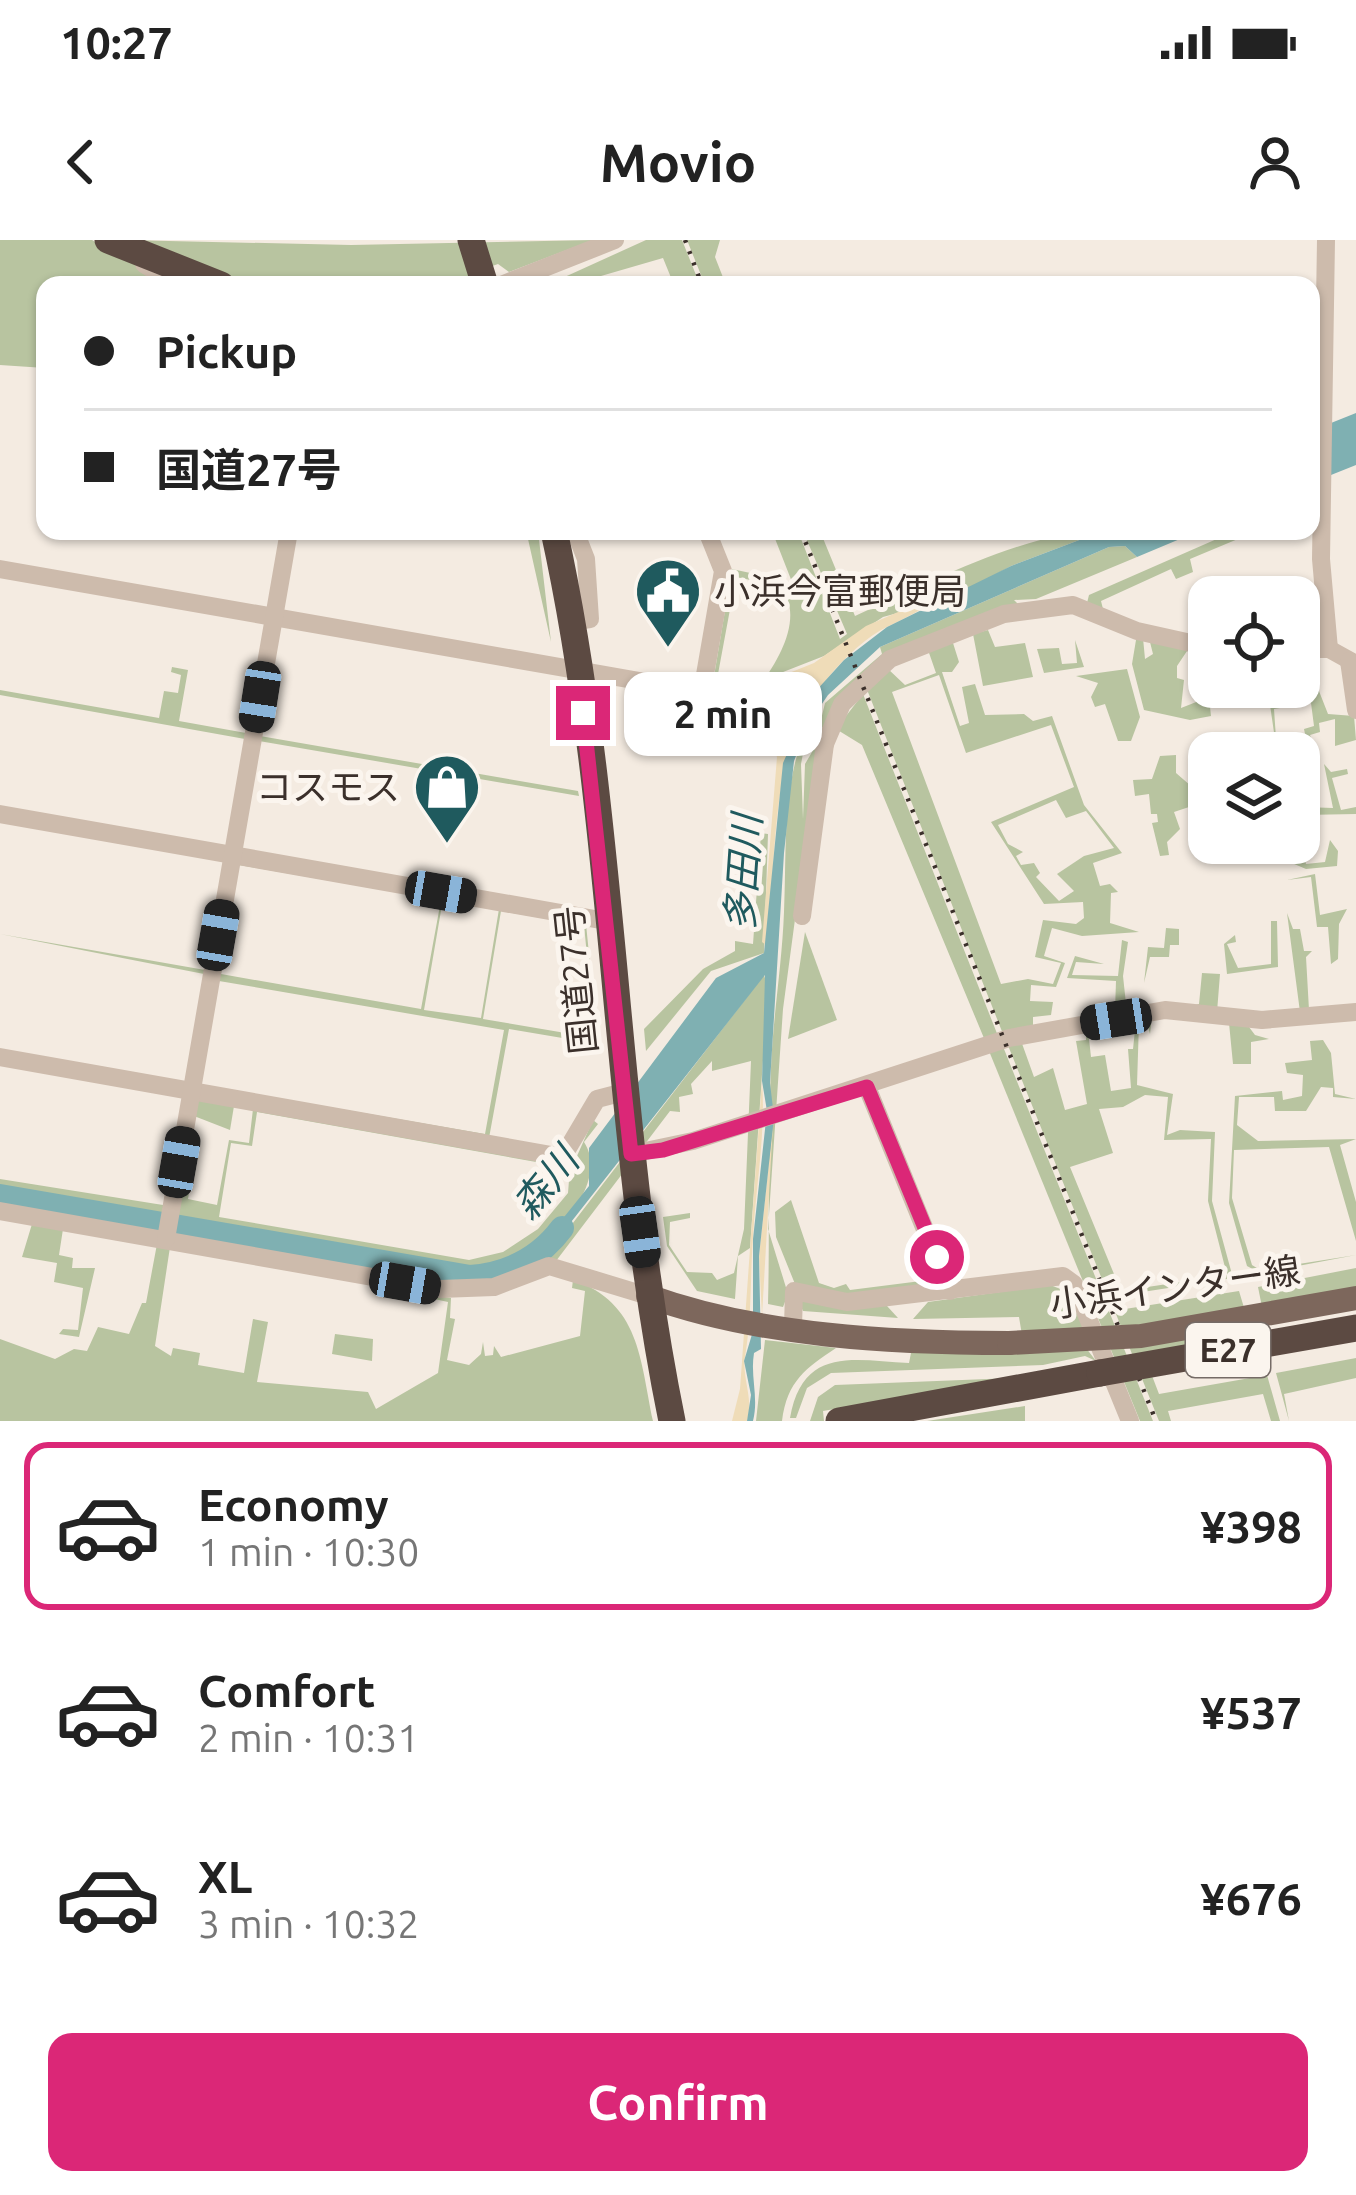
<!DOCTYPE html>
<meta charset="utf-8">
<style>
:root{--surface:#fff;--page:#f2f2f2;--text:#222;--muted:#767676;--line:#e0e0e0;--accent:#db2777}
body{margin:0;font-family:Ubuntu,"Noto Sans JP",sans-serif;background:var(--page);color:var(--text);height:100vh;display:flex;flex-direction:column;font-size:45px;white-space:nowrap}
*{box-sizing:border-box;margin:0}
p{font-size:39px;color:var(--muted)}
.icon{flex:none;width:66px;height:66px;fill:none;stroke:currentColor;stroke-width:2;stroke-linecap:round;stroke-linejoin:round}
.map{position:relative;height:1181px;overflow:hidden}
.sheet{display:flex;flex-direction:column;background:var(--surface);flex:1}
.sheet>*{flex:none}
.hud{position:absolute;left:36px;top:36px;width:1284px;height:264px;border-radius:24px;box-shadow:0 3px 9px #0004;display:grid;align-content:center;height:264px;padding:0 48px;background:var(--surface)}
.buttons{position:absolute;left:1188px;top:336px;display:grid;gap:24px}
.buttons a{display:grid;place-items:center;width:132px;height:132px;border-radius:24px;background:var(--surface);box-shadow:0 3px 9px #0004;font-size:60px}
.end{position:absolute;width:54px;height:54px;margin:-27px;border:15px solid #db2777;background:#fff;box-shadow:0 0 0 6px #fff}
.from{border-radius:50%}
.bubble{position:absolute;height:84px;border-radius:24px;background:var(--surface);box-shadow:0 3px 9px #0004;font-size:39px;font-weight:600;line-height:84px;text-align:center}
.car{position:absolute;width:36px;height:72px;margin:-36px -18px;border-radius:15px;box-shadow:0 0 9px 3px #0007;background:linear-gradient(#222 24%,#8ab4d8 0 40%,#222 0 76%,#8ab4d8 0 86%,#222 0)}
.hud b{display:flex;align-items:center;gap:42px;height:114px;font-size:45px}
.hud b+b{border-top:3px solid var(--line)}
.hud i{width:30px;height:30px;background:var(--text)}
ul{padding:21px 0 0;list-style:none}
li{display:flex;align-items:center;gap:36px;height:168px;margin:0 24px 18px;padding:0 24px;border:6px solid transparent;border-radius:24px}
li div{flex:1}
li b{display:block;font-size:45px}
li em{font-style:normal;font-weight:600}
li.selected{border-color:var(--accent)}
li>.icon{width:108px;height:108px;stroke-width:1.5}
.button{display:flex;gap:24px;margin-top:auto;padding:24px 48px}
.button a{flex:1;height:138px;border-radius:24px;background:var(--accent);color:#fff;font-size:48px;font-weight:600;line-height:138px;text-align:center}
.status{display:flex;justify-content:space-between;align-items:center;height:84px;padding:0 60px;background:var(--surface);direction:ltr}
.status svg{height:33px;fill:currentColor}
header{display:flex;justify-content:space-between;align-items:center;height:156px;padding:0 48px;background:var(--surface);font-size:54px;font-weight:600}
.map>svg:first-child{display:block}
</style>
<div class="status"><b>10:27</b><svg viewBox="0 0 49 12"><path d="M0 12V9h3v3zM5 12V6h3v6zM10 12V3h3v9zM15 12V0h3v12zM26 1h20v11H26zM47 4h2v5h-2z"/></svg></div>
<header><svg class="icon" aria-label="back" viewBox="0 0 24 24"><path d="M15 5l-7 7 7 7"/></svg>Movio<svg class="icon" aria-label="person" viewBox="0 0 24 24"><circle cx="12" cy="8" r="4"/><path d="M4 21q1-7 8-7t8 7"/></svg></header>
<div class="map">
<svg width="1356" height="1181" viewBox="0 0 1356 1181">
<rect width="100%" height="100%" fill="#f4ebe1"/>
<g fill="#b8c4a0" fill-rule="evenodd">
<polygon points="0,0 92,0 172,45 45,45 45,128 0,125"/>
<polygon points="125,0 351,5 593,0 509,32 498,24 470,34 462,45 245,45"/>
<polygon points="646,0 682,0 700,45 674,45 663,18 570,45 547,45"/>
<polygon points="687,0 720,0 715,17 726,45 705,45"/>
<polygon points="479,291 538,291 551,402 528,299"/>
<path d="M772,291h26l42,108 7,-5 -44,-103h17l35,85c74,-33 170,-85 248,-85l-92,35 -59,32 -69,19 -59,39 -46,18 -21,35 -45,-21 20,-119 60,13zM736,337l44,9c25,29 -1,75 -21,100l-31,-5 -10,-7z"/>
<polygon points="1235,291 1257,291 1190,319 1193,332 1176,339 1171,329 1101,361 1103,369 1087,363 1089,355"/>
<polygon points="1125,306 1137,317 1036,359 1014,360 1021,367 911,403 818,492 825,463 882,414 880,407 1109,307"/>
<polygon points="988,390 995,407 1025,403 1033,437 983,446 973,394"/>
<polygon points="1143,398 1145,419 1153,414 1150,402 1189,408 1177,426 1177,438 1184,440 1181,468 1209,457 1211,476 1190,480 1144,470 1132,424 1136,400"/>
<polygon points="1075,400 1084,427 1044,433 1037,409 1059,408 1062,424 1077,423"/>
<path d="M953,403l6,19 -7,10h-10l18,54 9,-3 -7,-36 13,-3 10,31 39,-1 9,7 19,-5 32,89 38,48 -29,10 7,23 10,-2 8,8 -7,1 -1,30 29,9 -57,4 -30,-8 -8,28 21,7 -9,24 -25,-2 -1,16 23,1 -2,13 -18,2v14l-30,3 -137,-347 21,-19 18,17 31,-12 -9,-26zM939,435l27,78 85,-28 23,62 -83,35 53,82 39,-2 1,16 -8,6 -33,-4 -8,37 26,6 -8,21 -25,-5 -27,5 -109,-292zM1056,560l10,18 20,-7 28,37 -30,8 -27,18 17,17 -15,10 -23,-24 4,-4 -6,-10 -13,2 -5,-9 7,-4 -15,-8 -10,-19z"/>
<polygon points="172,427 188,430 179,481 246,493 245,499 0,455 0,450 159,478 164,451 178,453 181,435 171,432"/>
<polygon points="1127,429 1140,477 1131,501 1118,501 1105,464 1095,467 1091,457 1098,443 1076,436"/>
<polygon points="1317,446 1328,474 1354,476 1356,500 1335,506 1335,479 1319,483 1320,492 1310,495 1317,514 1299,519 1309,514 1304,489 1314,486 1311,463 1274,469 1277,513 1270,465 1308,460 1309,447"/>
<polygon points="863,454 998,796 986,803 862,505 836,489"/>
<path d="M809,483l-8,41 2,55 2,-55 10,-17 2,8 -34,254 -15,220 20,65 -5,13 -15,-3c2,-75 -1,-157 3,-236 2,-52 11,-103 13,-156 3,-63 -3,-130 25,-189z"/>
<polygon points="260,496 578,551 579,556 259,501"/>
<polygon points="1176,515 1176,533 1191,546 1209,543 1210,603 1203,604 1202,595 1192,596 1189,567 1174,572 1180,589 1167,602 1169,615 1160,616 1152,583 1158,582 1157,574 1151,574 1149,554 1135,556 1133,540 1152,539 1160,516"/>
<polygon points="1324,524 1331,532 1347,529 1348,534 1332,538 1341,570 1356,567 1356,574 1304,575 1303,567 1333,568"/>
<polygon points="761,593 768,594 764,713 711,731 646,811 644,789 703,729 735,711 735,701 753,704"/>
<polygon points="1299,596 1306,624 1325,622 1330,600 1338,611 1337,626 1306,629 1280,618 1280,614 1294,613"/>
<path d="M238,623l205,36 -19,111 57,8 18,-109 87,15 12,120 -89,-15 -20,109 -291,-52zM239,625l202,35 -20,109 -200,-35zM501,671l83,14 11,113 -112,-19zM219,741l285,49 -19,104 -285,-49z"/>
<polygon points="1315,634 1320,675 1347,669 1339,684 1338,719 1331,724 1328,687 1317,687 1311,637 1287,640"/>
<polygon points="1287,673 1293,689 1300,689 1304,711 1312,711 1306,717 1309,770 1300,772"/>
<polygon points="1271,681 1277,681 1278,727 1227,734 1224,704 1235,695 1236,702 1227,704 1238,728 1271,724"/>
<polygon points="1166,688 1179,689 1179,705 1170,705 1169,717 1150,717 1144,743 1148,707 1164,708"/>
<polygon points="805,692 837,780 788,799"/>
<polygon points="0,694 205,730 204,734"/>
<polygon points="1122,700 1128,702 1123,736 1127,773 1115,771 1116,741 1067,738 1075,716 1104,724 1076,722 1072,735 1118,736"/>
<polygon points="1202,733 1220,734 1217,772 1184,768 1199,764"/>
<polygon points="764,735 768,748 750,1008 738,1016 735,1059 697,1051 667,1006 663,977 690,973 690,978 670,982 669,1005 687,1032 712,1033 717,1040 734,1033 744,989 751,821 712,831 712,821 691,844 693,854 679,857 680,872 670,871 556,1021 471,1046 171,996 170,990 457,1041 487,1040 533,1023 559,1001"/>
<path d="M1152,776l-2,18 -3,-12h-8l-2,63 36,9 -6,41 13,-5 35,2 -3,69 21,77 -110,17 2,14 114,-18 15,50 -108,19 13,34 108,-19 13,46h-9l-8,-27 -95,17 3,10h-12l-152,-378 13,-5 14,39 19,-9 12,42 22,-6 -11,-63 10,-1v-10zM1136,781l-3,28h-5l3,39 -20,3 -6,-36 -14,2 -3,-27zM1145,855l23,2 -4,43 47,-1 -3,62 19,74 -106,16 -51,-124 43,-14 -14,-44 24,-2z"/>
<polygon points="1229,783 1246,783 1255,795 1269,799 1251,802 1251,824 1233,824"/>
<polygon points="1323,800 1331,813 1335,854 1356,859 1333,857 1333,848 1321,847 1306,871 1275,871 1274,857 1239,857 1237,885 1258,901 1356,899 1340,905 1356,962 1356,1001 1329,907 1234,910 1232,958 1252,1025 1260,1030 1356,1015 1260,1033 1247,1026 1229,963 1235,856 1282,851 1283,860 1302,856 1303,835 1287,833 1285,823 1312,820 1310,801"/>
<polygon points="1002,804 1153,1181 1140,1181 989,811"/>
<polygon points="197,859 234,866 230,890 194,876"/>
<path d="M253,869l320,56 20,-45 5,4 -14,18c27,41 -34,104 -70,121 -22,9 -43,9 -67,8l-275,-50 14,-69 10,1 -8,46 29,6 12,-65 20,3zM257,872l313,56 -2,25 -30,36 -35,23 -34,8 -250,-43 12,-74 21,3z"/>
<polygon points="0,939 163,965 166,975 160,979 0,950"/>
<polygon points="791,960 819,1043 834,1048 846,1044 850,1050 921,1041 925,1049 832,1057 795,1044 776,997 775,972"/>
<polygon points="32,984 63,989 59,1015 73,1018 72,1028 95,1028 79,1097 59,1094 63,1089 78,1090 83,1048 54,1042 57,1023 22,1017"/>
<path d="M157,1004l13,3 -15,99 16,10 2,-8 27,5 -2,12 46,8 9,-54 15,3 -11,60 111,10 8,17 62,-36 10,-71 -101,-22 104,18 -1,20 5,1 -8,41 22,5 12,-11 2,-12 2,14 8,-1 1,-9 7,11 79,-21 5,-45 -13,-3 1,-8c67,23 67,79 80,141h-653v-82l55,20 19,-10 13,2 11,-24 31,7 13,-31h4z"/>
<polygon points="1356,1028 1356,1049 1262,1067 1258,1047"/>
<polygon points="1050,1045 1071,1053 1085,1088 1022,1095 1019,1077 913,1079 928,1062"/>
<polygon points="798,1060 887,1066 898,1078 803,1071"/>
<polygon points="335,1094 373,1099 372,1121 332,1114"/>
<path d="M765,1100l71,8c-30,20 -49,33 -54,73h-26z"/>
<path d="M1086,1108l10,13 -11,-5 -42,9 -212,8 -24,15 -11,30h-6c13,-72 63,-58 119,-55l2,-10z"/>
<polygon points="1356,1118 1356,1138 1284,1154 1289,1181 1276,1133"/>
<polygon points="1013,1138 823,1171 824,1181 810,1181 818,1157 835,1145"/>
<polygon points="1025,1166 1025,1181 927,1181"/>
</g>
<g fill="#efdcb8">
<path d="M921,362l8,2c-20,15 -45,21 -64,37 -104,84 -83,186 -99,304l-4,-3 15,-185 -13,-29 -9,-4 24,-47 35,-14 52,-37z"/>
<path d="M762,841c4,52 -6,103 -9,156 -3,42 -1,79 -8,120 -3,23 9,41 2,64h-15l8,-32z"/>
<polygon points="773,884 762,1076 759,1016"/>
</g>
<g fill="#7fb0b2">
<polygon points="1356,173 1356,225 1311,243 1311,191"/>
<path d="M1103,291h96l-62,26 -12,-11 -16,1 -229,100 -52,48 -19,28 -15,38 -10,92 -14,230 4,34 -15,139 2,93 -7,4c-4,24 5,44 -1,68h-6l4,-26 -7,-34 9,-30v-92l14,-128 -5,-30 3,-106 -219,279 -6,-7 49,-61v-38l127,-170 48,-25 19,-190 31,-70 30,-33 43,-33 124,-61z"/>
</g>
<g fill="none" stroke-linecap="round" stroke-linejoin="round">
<path stroke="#7fb0b2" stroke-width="24" d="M0,956l470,81c38,-3 69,-18 92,-49"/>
<g stroke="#cdbbac" stroke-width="18">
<polyline points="1326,0 1321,319 1329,409"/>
<polyline points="144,24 178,45"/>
<polyline points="501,45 615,0"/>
<polyline points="597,45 603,45"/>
<polyline points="0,329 702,452 825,504 842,464 890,419 1004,374 1073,365 1137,391 1209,407"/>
<polyline points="570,382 590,379 586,319 575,291"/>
<polyline points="1299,409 1329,409 1356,424"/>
<polyline points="1349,421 1356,470"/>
<polyline points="702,452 723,331 707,291"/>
<polyline points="0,574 606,681"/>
<polyline points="802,676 825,504"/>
<polyline points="0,817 557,916 568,908 597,859 624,852"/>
<polyline points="867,847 950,1051"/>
<polyline points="631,914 693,901 1009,798 1165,770 1262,780 1356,772"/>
<polyline points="0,971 440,1049 494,1047 549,1026 648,1056"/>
<polyline points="166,999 289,291"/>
<polyline points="793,1087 794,1051 847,1062 1063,1036 1074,1044 1130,1181"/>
</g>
<path stroke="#7d675c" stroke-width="24" d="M648,1056c111,40 244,47 361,47"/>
<g stroke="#5c4a42" stroke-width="27">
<polyline points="108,0 221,45"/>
<polyline points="471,0 485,45"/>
<path d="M554,291c64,290 58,597 118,890"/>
<polyline points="839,1181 1100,1133"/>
</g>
<g stroke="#3b302b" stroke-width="4.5" stroke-dasharray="3 9" stroke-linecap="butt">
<polyline points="685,0 702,45"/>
<polyline points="801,291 1156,1181"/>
</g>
<polyline stroke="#7d675c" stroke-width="24" points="1009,1103 1141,1096 1356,1058"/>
<polyline stroke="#5c4a42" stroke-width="27" points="1100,1133 1356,1088"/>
</g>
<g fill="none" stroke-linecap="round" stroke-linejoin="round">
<polyline stroke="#db2777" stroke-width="15" points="583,473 631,914 663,910 867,847 937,1017"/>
</g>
<defs>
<g id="civic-pin" transform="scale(3.45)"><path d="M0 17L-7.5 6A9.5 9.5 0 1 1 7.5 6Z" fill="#1f5a5e" stroke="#fbf5ee"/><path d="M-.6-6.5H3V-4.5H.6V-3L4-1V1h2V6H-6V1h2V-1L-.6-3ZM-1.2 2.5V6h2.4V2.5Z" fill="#fff"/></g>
<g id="shop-pin" transform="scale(3.45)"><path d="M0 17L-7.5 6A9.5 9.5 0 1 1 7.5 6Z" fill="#1f5a5e" stroke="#fbf5ee"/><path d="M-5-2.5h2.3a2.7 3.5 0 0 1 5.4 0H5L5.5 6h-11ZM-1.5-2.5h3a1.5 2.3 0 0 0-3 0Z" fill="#fff"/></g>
</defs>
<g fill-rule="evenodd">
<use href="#civic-pin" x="668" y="351"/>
<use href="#shop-pin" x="447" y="547"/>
</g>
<g text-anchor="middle" stroke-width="10" stroke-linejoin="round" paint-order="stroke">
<rect fill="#fbf5ee" stroke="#756b66" stroke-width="3" x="1186" y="1083" width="84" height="54" rx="9"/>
<g font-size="33" font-weight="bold" fill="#3b302b">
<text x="1228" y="1122">E27</text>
</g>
<g font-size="36" fill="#3b302b" stroke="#fbf5ee" text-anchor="start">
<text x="714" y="364">小浜今富郵便局</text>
<text x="400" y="560" text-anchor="end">コスモス</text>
</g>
<g font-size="36" fill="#3b302b" stroke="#fbf5ee">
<text transform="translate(576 740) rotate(-96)" y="13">国道27号</text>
<text transform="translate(1175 1047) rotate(-8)" y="13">小浜インター線</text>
</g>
<g font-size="39" font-style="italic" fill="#1f5a5e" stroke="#fbf5ee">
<text transform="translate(743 633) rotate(-86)" y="14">多田川</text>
<text transform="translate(545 943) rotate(-51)" y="14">森川</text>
</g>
</g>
</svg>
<div class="buttons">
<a><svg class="icon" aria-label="locate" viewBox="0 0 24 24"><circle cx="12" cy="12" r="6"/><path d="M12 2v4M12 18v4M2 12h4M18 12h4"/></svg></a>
<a><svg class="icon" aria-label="layers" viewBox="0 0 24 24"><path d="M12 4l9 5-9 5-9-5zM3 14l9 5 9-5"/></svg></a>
</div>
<i class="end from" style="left:937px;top:1017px"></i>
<i class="end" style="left:583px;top:473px"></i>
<div class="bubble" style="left:624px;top:432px;width:198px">2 min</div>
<i class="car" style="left:260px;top:457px;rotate:189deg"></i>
<i class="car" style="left:441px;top:652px;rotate:100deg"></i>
<i class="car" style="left:218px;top:695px;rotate:10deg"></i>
<i class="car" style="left:1116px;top:779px;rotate:261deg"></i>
<i class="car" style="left:179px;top:922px;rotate:10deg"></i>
<i class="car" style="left:640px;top:992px;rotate:172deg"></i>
<i class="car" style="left:405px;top:1043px;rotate:100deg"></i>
<div class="hud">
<b><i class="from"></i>Pickup</b>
<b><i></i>国道27号</b>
</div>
</div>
<section class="sheet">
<ul>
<li class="selected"><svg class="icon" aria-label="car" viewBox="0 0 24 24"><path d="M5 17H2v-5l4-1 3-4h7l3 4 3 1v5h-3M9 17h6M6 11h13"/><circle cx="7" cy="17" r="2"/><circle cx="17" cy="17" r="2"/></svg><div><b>Economy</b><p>1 min · 10:30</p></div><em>¥398</em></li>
<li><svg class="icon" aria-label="car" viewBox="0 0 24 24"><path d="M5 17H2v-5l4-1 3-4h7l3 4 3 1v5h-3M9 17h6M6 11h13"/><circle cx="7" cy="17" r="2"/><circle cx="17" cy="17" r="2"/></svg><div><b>Comfort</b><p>2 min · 10:31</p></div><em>¥537</em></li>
<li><svg class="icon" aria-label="car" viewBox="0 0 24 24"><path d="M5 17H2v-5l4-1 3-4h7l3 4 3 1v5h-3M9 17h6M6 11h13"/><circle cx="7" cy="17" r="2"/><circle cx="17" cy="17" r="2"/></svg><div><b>XL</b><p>3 min · 10:32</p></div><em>¥676</em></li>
</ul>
<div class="button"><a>Confirm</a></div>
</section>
